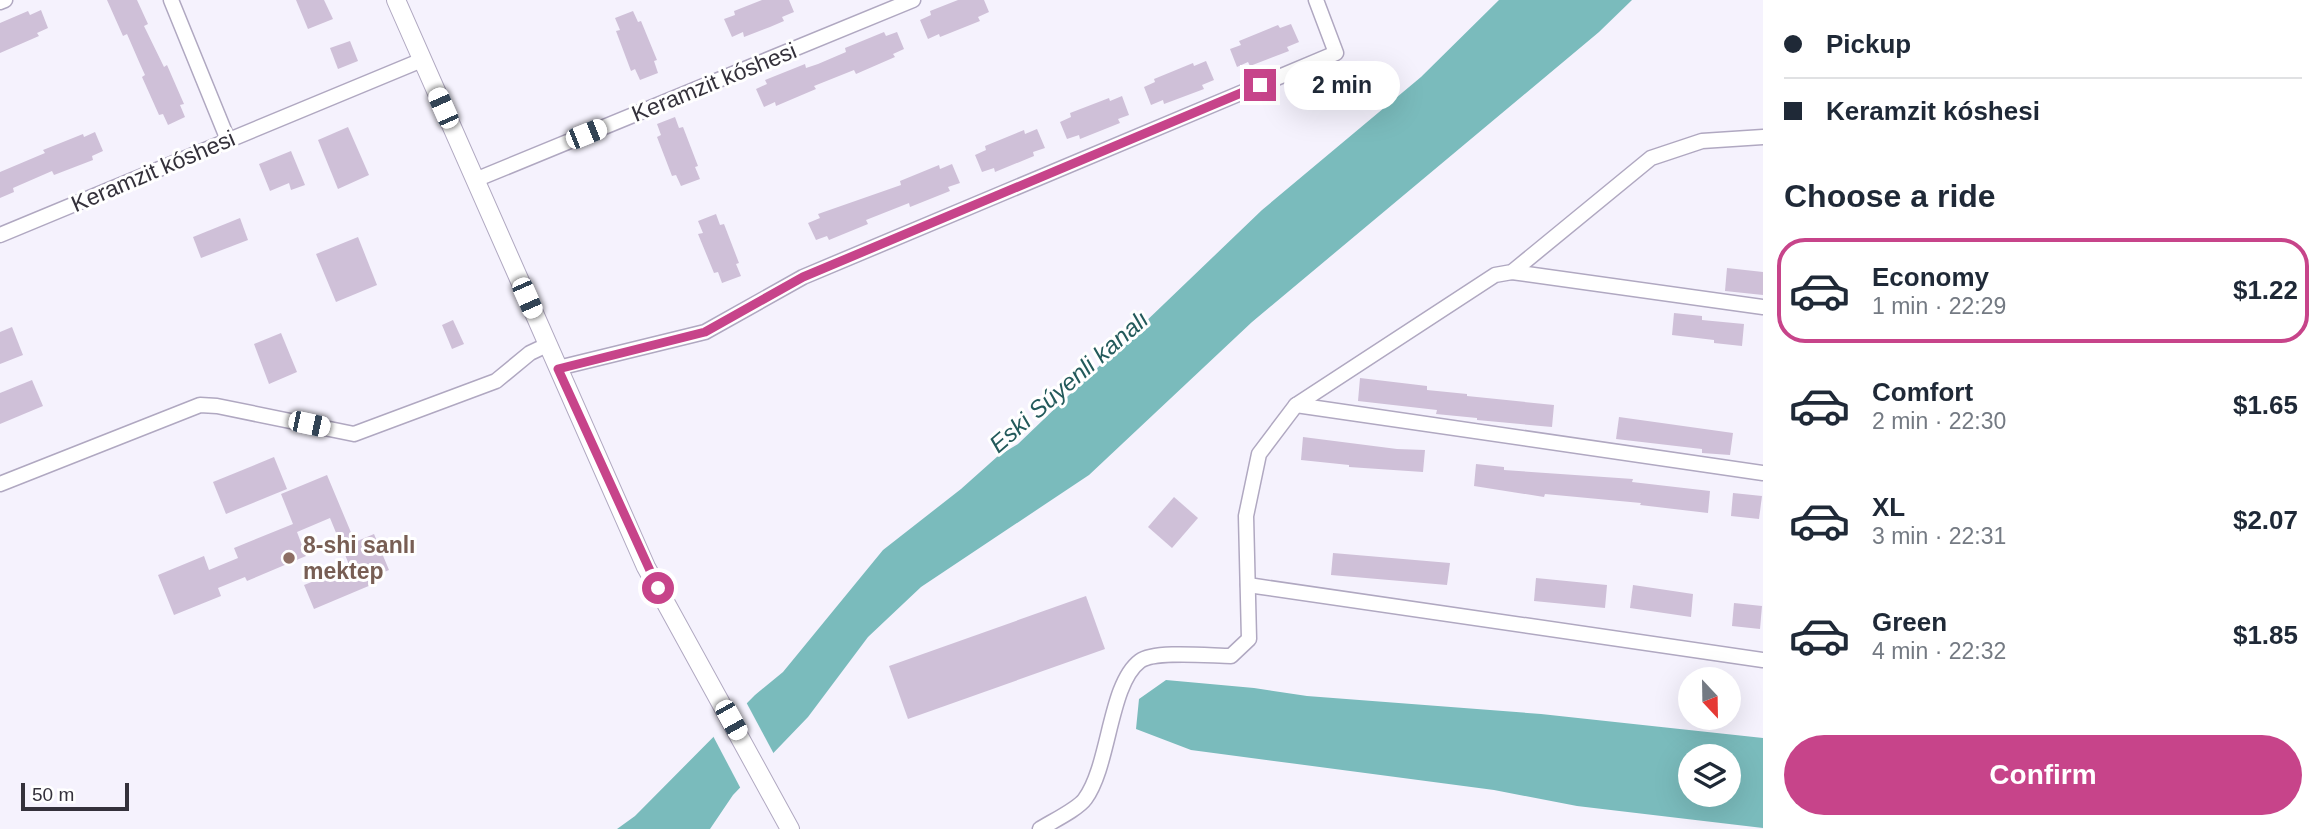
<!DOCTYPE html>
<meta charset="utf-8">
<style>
:root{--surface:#fff;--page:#f2f2f3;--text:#1f2937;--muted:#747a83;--line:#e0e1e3;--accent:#c7448a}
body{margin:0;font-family:Arial,sans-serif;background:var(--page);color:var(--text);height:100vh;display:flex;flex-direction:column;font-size:26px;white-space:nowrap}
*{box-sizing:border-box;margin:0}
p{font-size:23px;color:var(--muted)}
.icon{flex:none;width:38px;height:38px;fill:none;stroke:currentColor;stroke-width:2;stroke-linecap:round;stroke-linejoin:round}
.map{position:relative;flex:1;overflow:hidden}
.details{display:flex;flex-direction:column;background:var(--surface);width:560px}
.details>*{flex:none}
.banner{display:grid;align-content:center;height:154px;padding:0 21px;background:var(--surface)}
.needle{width:46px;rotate:158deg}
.tools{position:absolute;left:1678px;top:667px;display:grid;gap:14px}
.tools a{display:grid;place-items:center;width:63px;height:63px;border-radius:50%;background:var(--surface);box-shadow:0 7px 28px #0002;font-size:35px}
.scale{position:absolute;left:21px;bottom:18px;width:108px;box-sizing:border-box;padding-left:7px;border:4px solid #34313b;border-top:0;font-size:19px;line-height:24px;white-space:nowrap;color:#34313b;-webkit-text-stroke:5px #fff;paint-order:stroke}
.end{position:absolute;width:32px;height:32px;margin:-16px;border:9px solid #c7448a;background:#fff;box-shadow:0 0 0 4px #fff}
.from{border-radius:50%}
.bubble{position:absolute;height:49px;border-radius:24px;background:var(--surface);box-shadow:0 7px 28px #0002;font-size:23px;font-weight:800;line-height:49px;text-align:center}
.car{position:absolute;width:21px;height:42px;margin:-21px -10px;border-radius:9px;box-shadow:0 0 5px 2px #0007;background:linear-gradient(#fff 24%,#345 0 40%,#fff 0 76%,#345 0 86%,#fff 0)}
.banner b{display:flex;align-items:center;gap:24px;height:66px;font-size:26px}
.banner b+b{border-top:2px solid var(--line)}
.banner i{width:18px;height:18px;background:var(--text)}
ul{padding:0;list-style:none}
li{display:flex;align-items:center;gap:21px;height:105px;margin:0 14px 10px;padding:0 7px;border:4px solid transparent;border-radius:28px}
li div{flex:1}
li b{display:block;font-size:26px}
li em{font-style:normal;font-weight:800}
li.active{border-color:var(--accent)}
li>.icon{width:63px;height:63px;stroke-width:1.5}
h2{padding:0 21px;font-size:32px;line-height:84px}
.cta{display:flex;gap:14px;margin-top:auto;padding:14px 21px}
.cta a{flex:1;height:80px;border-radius:42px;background:var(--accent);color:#fff;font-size:28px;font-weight:800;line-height:80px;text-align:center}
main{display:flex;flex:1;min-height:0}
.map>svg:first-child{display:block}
</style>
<main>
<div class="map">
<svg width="1763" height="829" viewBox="0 0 1763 829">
<rect width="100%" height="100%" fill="#f5f2fd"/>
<g fill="#7abbbc" fill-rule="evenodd">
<polygon points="1499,0 1632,0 1599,32 1252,322 1089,475 921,587 868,637 808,717 733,795 710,829 617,829 635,816 755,695 783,672 883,550 961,489 998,456 1018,444 1262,210 1421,77"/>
<path d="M1166,680l88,8 53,8 234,18 222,24v90l-186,-22 -83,-16 -303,-40 -55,-21 3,-30zM1690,756h39v38h-39z"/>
</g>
<polygon fill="#f5f2fd" points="745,700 775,756 742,791 712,734"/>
<g fill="#cfc0d8">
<polygon points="107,0 137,0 148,24 144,26 164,67 167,65 184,104 180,105 185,117 168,125 163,114 159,115 142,77 145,75 140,64 127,34 123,36"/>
<polygon points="296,0 324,0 333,19 308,29"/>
<polygon points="762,0 789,0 794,12 782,17 784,21 770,27 744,37 743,32 732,37 724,19 735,15 734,11"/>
<polygon points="958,0 984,0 989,12 978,17 980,21 940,37 939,34 928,39 920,20 931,15 930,11"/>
<polygon points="41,10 48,28 37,33 39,36 0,53 0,23 28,11 30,15"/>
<polygon points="633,11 638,22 641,21 657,60 654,61 658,73 640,80 635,69 631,71 616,31 620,30 615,18"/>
<polygon points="1291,24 1299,42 1287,47 1289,51 1250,66 1248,62 1237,67 1230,49 1241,45 1239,41 1278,25 1280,28"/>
<polygon points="884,32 886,36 897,32 904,49 893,54 895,57 856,74 854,70 814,86 816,89 776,106 775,102 764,107 756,89 767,84 765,80 805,64 806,68 818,64 846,52 845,48"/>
<polygon points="350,41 358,61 338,69 330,48"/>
<polygon points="1206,61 1214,80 1202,85 1204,89 1164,104 1163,100 1151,105 1144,87 1155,82 1154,79 1193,63 1194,66"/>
<polygon points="1122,96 1129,115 1118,119 1120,123 1080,139 1079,135 1067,139 1060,122 1071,117 1070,113 1109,98 1110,101"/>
<polygon points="675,117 679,128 683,127 698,166 695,167 700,179 681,186 676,175 672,176 657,137 661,135 657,124"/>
<polygon points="348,127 369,175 338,189 318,140"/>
<polygon points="1037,129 1045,148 1033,152 1034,156 995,172 994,168 982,172 975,155 986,150 985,146 1024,130 1025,134"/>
<polygon points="95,132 103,151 92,156 93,160 54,175 52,171 13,188 14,192 0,198 0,172 45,153 43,150 83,134 84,137"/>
<polygon points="291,151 305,185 291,190 289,183 270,191 259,164"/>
<polygon points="952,164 960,183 948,187 950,191 910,207 909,203 866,220 868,224 829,240 827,236 816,240 808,223 820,218 818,214 901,185 900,181 939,165 940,169"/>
<polygon points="716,214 720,225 724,224 739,263 736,264 741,276 722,283 718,272 714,273 698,234 703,233 698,221"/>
<polygon points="240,218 248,240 201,258 193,237"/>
<polygon points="358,237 377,285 336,302 316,254"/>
<polygon points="1727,268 1763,272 1763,295 1725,291"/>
<polygon points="1674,313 1702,316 1702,320 1744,324 1742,346 1714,343 1714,340 1672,335"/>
<polygon points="453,320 464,344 452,349 442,325"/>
<polygon points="12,327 23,355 0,364 0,332"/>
<polygon points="281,333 297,372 269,384 254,344"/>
<polygon points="1360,378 1427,386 1427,390 1467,394 1467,396 1554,405 1552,427 1477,420 1477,418 1436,414 1437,410 1358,401"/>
<polygon points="32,380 43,406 0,424 0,393"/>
<polygon points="1619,417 1733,433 1730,455 1702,453 1702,449 1616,439"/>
<polygon points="1303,437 1397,449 1425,450 1423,472 1349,467 1349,465 1301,460"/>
<polygon points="274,457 287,489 226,514 213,482"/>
<polygon points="1476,464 1504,467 1504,470 1633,479 1632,482 1710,491 1708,513 1640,505 1641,503 1545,494 1544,497 1474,486"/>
<polygon points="327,475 355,542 374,534 389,570 368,579 371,585 314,609 304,585 350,567 330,518 297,532 306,556 247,581 245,577 218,588 221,596 174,615 158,575 204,556 209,570 238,558 234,548 293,524 281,494"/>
<polygon points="1733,493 1762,496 1759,519 1731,516"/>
<polygon points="1174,497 1198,518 1172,548 1148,527"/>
<polygon points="1333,553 1450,563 1447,585 1331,575"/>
<polygon points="1536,578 1607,585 1605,608 1534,601"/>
<polygon points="1633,585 1693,594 1691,617 1630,608"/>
<polygon points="1086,596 1105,649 908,719 889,666"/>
<polygon points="1734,603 1762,606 1760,629 1732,626"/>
</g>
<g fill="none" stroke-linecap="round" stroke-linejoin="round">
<g stroke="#b0a8c1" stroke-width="17">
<g id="minor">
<polyline points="171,0 228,140"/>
<polyline points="0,2 5,0"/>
<polyline points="475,180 913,0"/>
<polyline points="0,235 422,60"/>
<polyline points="1512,272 1763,307"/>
<polyline points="558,368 705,332 803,277 1336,53 1316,0"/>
<polyline points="1296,405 1763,473"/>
<polyline points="0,484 200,405 217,406 354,434 496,381 530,353 547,345"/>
<polyline points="1248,585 1763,660"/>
<path d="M1040,829c11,-7 38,-20 45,-30 25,-34 24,-115 55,-138 15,-11 72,-5 91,-5l18,-17 -3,-123 13,-62 37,-49 199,-130 17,-3 139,-114 51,-17 61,-4"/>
</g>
</g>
<g stroke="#b0a8c1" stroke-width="20">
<polyline id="tertiary" points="396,0 646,567 790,829"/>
</g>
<use href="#minor" stroke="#fff" stroke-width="14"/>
<use href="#tertiary" stroke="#fff" stroke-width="18"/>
</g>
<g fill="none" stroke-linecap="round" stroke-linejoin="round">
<polyline stroke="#c7448a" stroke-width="9" points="658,588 558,369 705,332 803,277 1260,85"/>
</g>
<circle fill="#8d6e63" stroke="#fff" stroke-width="2.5" cx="289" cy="558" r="7"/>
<g text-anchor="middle" stroke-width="6" stroke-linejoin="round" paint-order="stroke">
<g font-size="23" fill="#34313b" stroke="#fff">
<text transform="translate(714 82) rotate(-22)" y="8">Keramzit kóshesi</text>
<text transform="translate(153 171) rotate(-23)" y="8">Keramzit kóshesi</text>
</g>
<g font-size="23" font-weight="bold" fill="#785e54" stroke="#fff" text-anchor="start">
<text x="303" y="553">8-shi sanlı<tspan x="303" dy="26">mektep</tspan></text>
</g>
<g font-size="24" font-style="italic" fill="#235a5b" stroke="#fff">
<text transform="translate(1069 382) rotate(-41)" y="8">Eski Súyenli kanalı</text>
</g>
</g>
</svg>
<div class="tools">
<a><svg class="needle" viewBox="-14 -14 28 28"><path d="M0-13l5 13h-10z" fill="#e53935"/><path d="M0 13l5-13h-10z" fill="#747a83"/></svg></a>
<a><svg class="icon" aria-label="layers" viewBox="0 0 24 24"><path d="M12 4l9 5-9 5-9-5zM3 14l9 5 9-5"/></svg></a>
</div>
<div class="scale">50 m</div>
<i class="end from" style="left:658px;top:588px"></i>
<i class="end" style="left:1260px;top:85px"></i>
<div class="bubble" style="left:1284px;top:61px;width:116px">2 min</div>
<i class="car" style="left:443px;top:108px;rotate:336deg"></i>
<i class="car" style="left:586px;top:134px;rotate:68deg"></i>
<i class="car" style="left:527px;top:298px;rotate:156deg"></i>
<i class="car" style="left:309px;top:424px;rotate:102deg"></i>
<i class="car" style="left:731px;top:720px;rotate:151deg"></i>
</div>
<section class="details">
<div class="banner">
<b><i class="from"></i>Pickup</b>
<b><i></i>Keramzit kóshesi</b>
</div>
<h2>Choose a ride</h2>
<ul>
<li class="active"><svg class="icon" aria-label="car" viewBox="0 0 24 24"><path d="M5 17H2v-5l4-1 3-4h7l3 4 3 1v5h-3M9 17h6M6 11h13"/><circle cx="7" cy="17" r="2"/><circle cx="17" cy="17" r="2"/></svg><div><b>Economy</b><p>1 min · 22:29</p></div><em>$1.22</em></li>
<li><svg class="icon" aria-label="car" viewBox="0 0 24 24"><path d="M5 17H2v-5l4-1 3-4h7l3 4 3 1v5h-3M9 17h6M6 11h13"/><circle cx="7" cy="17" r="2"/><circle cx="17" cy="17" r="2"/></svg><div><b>Comfort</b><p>2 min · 22:30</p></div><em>$1.65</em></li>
<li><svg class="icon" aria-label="car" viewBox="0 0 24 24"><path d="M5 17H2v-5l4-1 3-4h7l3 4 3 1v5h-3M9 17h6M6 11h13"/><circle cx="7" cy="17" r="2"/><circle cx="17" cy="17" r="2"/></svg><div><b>XL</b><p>3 min · 22:31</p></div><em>$2.07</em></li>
<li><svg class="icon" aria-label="car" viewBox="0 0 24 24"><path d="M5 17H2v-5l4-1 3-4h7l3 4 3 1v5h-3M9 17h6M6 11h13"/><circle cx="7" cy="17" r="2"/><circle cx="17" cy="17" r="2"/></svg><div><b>Green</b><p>4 min · 22:32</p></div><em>$1.85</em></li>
</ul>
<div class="cta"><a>Confirm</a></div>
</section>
</main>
